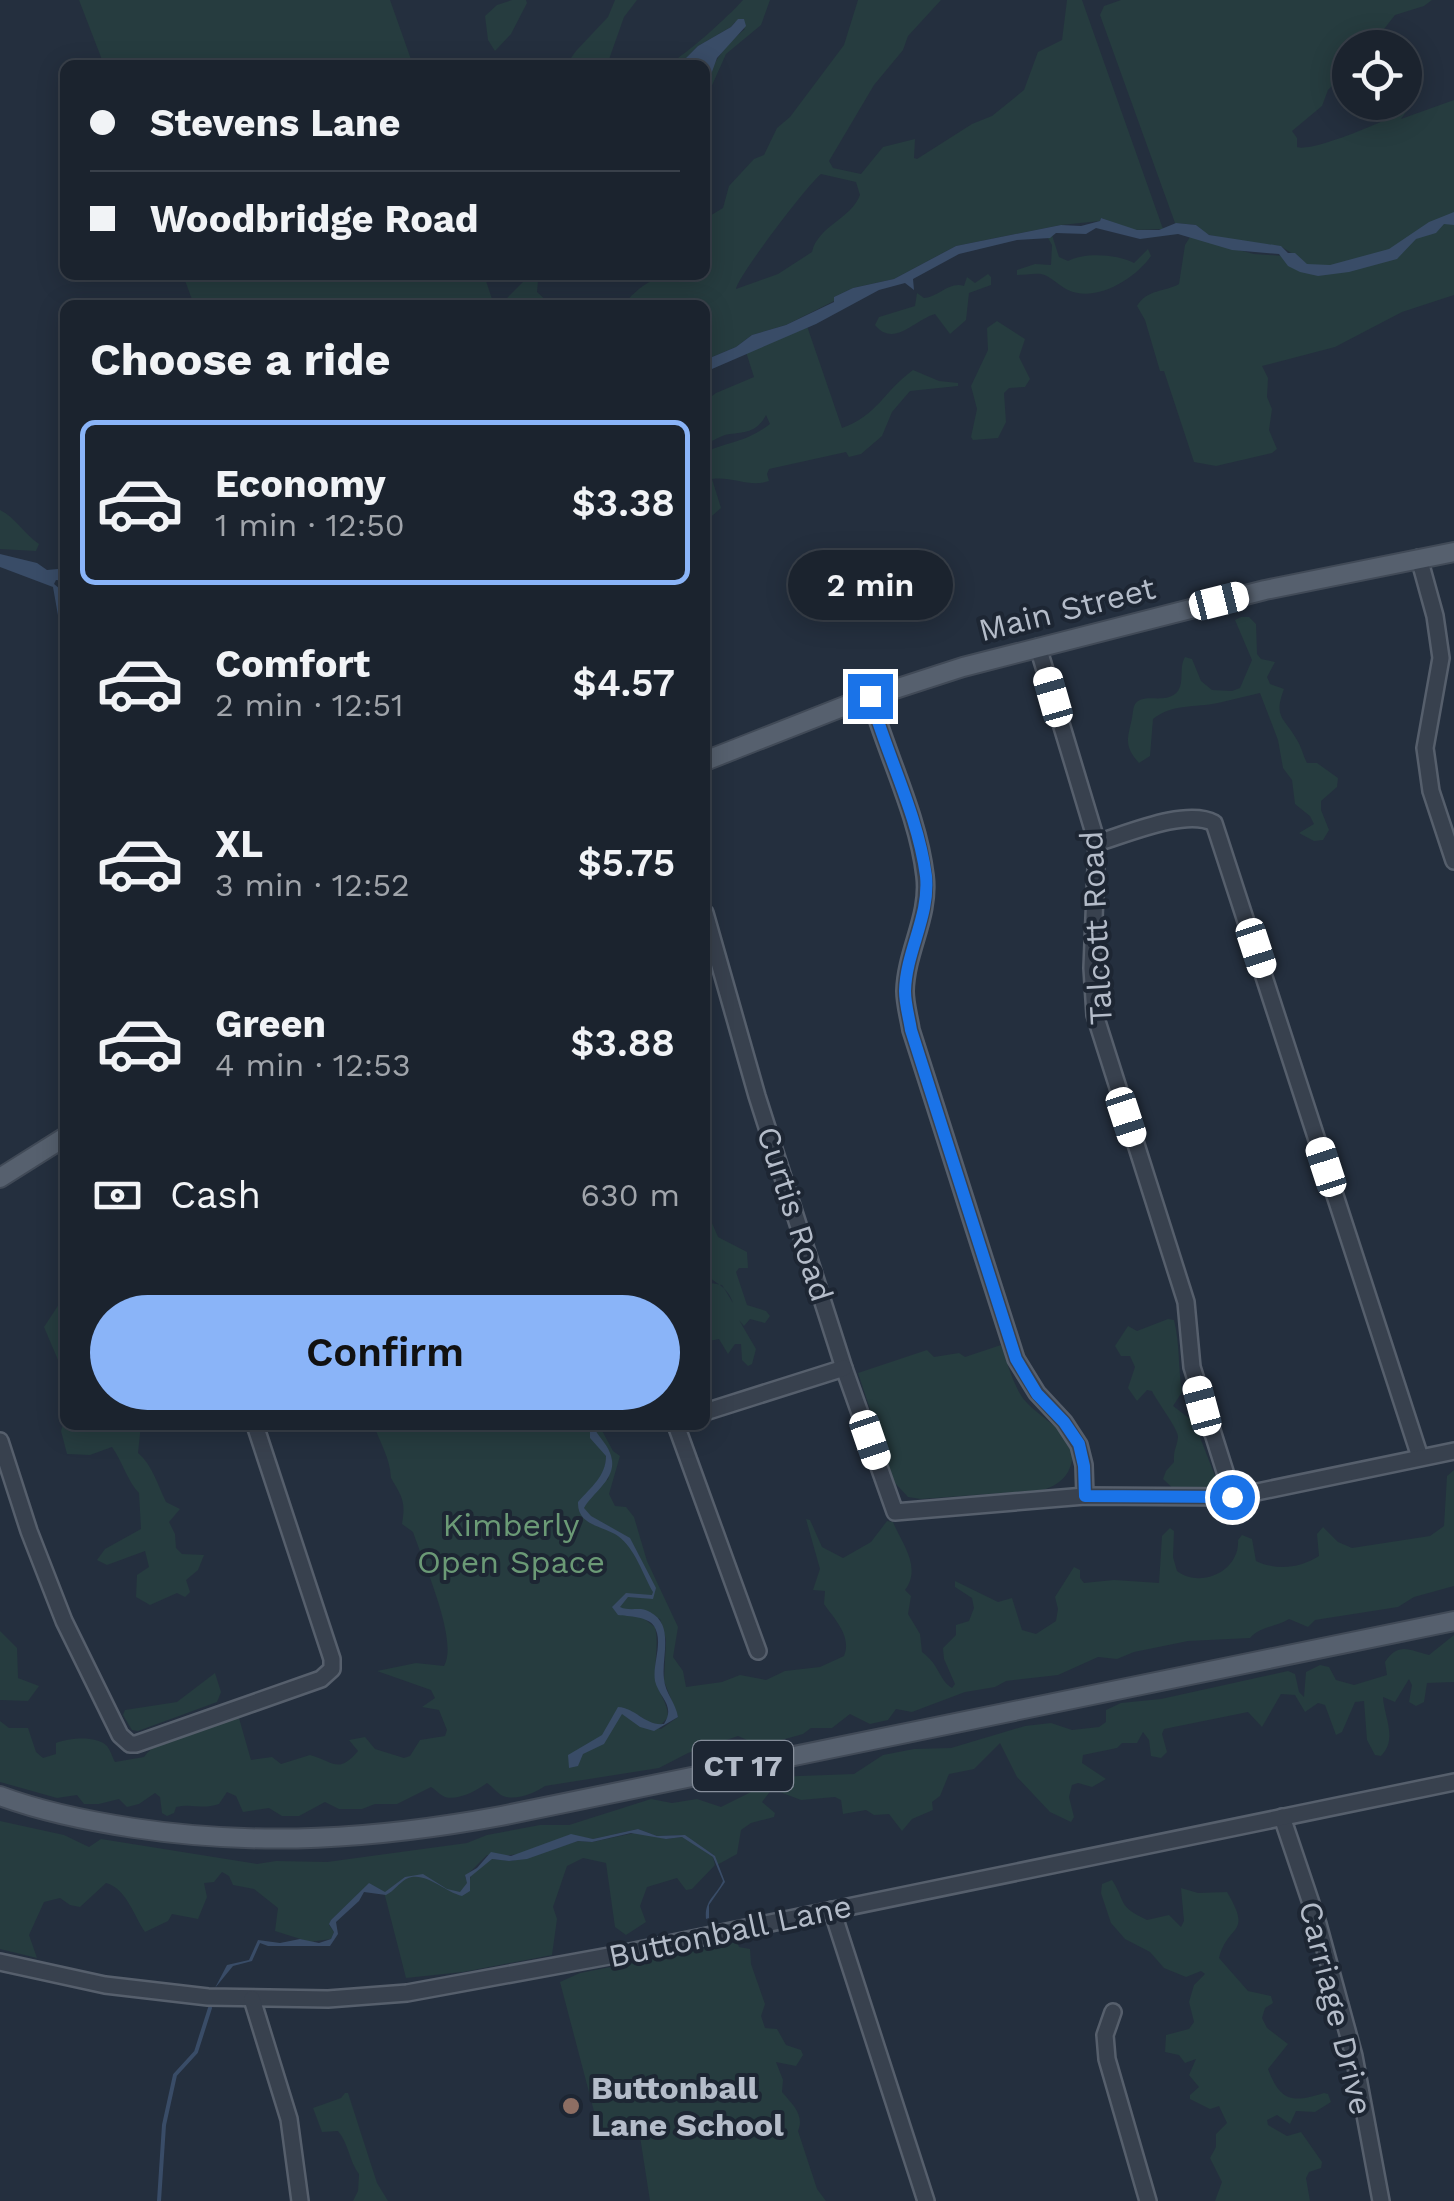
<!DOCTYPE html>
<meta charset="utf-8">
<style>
:root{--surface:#1b232e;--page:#242b36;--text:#f1f3f6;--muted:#a0a4aa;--line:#39404a;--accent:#8ab4f8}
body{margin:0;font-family:"Work Sans",sans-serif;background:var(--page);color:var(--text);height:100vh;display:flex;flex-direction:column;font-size:38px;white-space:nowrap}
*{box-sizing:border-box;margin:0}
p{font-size:32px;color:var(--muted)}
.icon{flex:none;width:55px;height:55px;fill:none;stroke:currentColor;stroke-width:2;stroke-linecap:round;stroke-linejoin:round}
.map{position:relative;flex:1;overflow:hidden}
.sheet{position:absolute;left:60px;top:300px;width:650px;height:1130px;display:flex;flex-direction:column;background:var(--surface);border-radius:15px;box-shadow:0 5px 25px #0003,0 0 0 2px var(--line)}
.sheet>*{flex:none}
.hud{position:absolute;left:60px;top:60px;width:650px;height:220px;border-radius:15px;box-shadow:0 5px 25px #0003,0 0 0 2px var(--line);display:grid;align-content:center;height:220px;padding:0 30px;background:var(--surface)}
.fabs{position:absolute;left:1332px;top:30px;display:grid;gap:20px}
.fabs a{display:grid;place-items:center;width:90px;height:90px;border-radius:50%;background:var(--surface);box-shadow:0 5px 25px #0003,0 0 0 2px var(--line);font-size:50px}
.end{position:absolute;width:45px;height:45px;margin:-22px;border:12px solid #1a73e8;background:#fff;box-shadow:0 0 0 5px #fff}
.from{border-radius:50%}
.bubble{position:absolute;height:70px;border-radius:35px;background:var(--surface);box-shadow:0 5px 25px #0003,0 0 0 2px var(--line);font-size:32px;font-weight:600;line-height:70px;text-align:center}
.car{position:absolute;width:30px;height:60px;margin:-30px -15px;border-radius:12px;box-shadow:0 0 8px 2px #0007;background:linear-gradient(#fff 24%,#345 0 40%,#fff 0 76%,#345 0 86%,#fff 0)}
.hud b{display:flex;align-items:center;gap:35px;height:95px;font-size:38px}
.hud b+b{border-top:2px solid var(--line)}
.hud i{width:25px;height:25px;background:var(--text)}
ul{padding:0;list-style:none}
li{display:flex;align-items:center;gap:30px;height:165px;margin:0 20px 15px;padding:0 10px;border:5px solid transparent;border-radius:15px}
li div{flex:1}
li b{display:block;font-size:38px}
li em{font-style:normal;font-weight:600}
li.selected{border-color:var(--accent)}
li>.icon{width:90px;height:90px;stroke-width:1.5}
h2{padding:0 30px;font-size:45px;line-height:120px}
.pay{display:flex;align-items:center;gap:25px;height:110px;padding:0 30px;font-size:38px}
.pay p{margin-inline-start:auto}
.cta{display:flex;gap:20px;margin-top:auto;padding:20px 30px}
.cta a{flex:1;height:115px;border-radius:60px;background:var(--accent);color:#111;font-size:40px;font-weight:600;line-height:115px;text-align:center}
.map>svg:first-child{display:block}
</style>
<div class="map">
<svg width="1454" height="2201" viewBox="0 0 1454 2201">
<rect width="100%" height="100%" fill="#242f3e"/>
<g fill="#263c3f" fill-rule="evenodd">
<polygon points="79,0 390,0 413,65 104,65"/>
<polygon points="512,0 526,0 527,3 511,34 495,51 488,40 485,16 497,5"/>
<polygon points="615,0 637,0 624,17 607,65 566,65 576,51 608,17"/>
<path d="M743,0h27l-9,25 -35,29 -21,47c0,-31 17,-53 40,-72l-10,-7 -4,5 -33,19 -19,19h-14c13,-2 67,-52 78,-65z"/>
<path d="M858,0h83l-33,36 -5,14 -29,35 -45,76 4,7 28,6 22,-27 32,-8 -1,19 3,1 55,-35 20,-8 32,-26 14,-38 24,-12 5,-40h15l81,229 -29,1 -33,-12 -1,3 -39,4 -105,21 -62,33 -41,9 -19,9v4l-48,24 -34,10 -16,12 -31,13v-55h-82c28,-32 41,-30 82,-30v-52l3,-6 15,-9 6,-22 25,-27 10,-4 13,-27 13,-11 54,-72zM821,174l35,8 4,13c-9,24 -42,31 -48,57l-34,22 -42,15c2,-13 72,-105 85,-115z"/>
<path d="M1121,0h311l-8,6 -29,9 -25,32 -20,1v19l-22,23 -6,16 -30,25 5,7v9c15,6 93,-28 111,-38l-7,10 53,-19v195l-52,17 -67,35 -73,19 6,12 -1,19 5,12 -3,21 8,19 -5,4 -56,13 -22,-4 -30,-91h-4l-15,-51 -8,-14c10,-17 28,-14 42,-22l6,-39 5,-8 64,17 44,3 -18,-11 -45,-5 -29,-7 -10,-9 -21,-2 -75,-208 4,-9z"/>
<path d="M1052,235l7,22 9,4c16,-9 50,-7 66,2l14,-14 3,7c-16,23 -55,47 -83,34 -9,-4 -17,-14 -27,-16 -7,-1 -17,1 -24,1v-5l18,-6 16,1 1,-20 -4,-7z"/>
<path d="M988,274l3,3v8l-22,8 -3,27 -16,14 -15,-20c-21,6 -41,34 -60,11l4,-8 36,-11 2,-13 7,5c15,-1 25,-17 40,-12l3,-9 8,6z"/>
<polygon points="183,275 484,275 494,305 194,305"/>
<polygon points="530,275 550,275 538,281 537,292 550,304 561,305 500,305"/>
<polygon points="997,321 1025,339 1019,357 1030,379 1025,387 1009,388 1004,393 1006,422 998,438 973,440 971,437 977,409 971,386 988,350 987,328"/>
<path d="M807,326l35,102c36,-13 41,-36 71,-58l26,11 19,2v3l-48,5 -18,21 -10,24 -21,18 -12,3 -3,-5 -77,17 -2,5 2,7c-19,7 -37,-5 -57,-2l9,29 -16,14v-70c28,-12 39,-9 65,-28l-4,-9c-9,17 -20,17 -36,19 -9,1 -16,7 -25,10v-43l11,-8 38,-16 -8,-25z"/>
<path d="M0,510c16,8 24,24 39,34l-3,7 -36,-2z"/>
<path d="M1241,617h8l7,7 1,30 4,5 14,3 -8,15 3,7 14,5c-11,29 0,28 13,51 4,6 6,15 10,23h10l21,15 -1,9 -16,14v9l8,20 -6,10 -9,1 -15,-8 15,-9 -4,-8 -15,-12 -3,-24 -9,-12 -5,-28 -18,-47c-14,3 -28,7 -42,10 -23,5 -45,0 -65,16l-3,37 -11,7c-16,-18 -11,-25 -7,-45 2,-9 0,-16 11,-19 11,-2 23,2 32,-5 11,-8 3,-26 10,-37l7,2 9,22 11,9 20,1 8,-3 12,-28 -17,-40z"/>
<path d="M705,1207l13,30 29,15 1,16h-9l-3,4 11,33 19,6 4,5 -5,7 -15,-4 -6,7 -5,-6 17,29 -4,15 -4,2 -6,-6 -1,-16h-6l-7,10 -9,-15 -14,3v-60l17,3 11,18c-6,-18 -17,-18 -28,-30z"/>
<polygon points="65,1295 65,1358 58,1360 44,1327"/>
<path d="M1168,1319l6,1c6,24 4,48 8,72l-9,14 21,16 23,59 -2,6 -9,4h-30l-13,-12 3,-8 8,-9c-1,-12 3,-15 4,-25 1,-7 -22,-37 -26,-46l-5,-1 -10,11 -9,-13 7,-21 -5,-11h-9l-6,-10 13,-20 9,5z"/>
<path d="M1001,1345c6,17 11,36 21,52 16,23 65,39 46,75 -6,10 -14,14 -25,18l-122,9 -13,-2 -14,-15 -36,-109 69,-23 7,7 25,-4 6,4z"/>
<path d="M65,1417v8h76l-3,28c15,13 19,31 28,49l14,7 -11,13 6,12 1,14 6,6 22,1 -6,15 -12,10 4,12 -5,5 -8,-4 -27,12 -14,-8 1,-22 12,-8 -4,-16 -38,14 -10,-5 8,-11 36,-20 -2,-36c-11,-11 -17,-32 -27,-46l-22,8 -23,-1 -6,-23z"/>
<path d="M374,1425h216v10l17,21 -4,20 5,4 4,-21 -17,-29 -2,-5h6l14,26 7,5 -11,38 6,12 11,1 8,10 13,44 31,66 -5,30 10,14 3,16 36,-5 18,-7 26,5 19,-9 35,-4 24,-11c8,-20 -9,-36 -20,-52l1,-13 -12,-1 7,-21 -14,-50 4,1 12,27 21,11 28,-16 16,-21 6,1c9,22 29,45 12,68l6,6 -3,18 12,20 2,18c18,13 16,27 30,36l3,-4 -11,-25 -1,-11 13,-13v-10l13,-4 5,-13 -2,-10 -17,-11v-6l43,21 14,-4 10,32 14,4 20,-13 2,-12 -3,-12 19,-30 6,3v8l4,5 30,-3 45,3 3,-47 8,-8 4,3 -1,26 4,14c24,18 63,0 61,-31l4,-5 10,4 4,22c21,10 44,7 63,-5l-2,-22 6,-7 15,15 14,6 78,-12 14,-10 3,-50 7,-6v116l-40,11 -16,10 -83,13 -7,7 -19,-8c-13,8 -30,8 -39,19l-62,3 -54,11 -17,7 -19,-2 -40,18 -52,6 -11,6 -30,5 -53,20 -16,-3 -8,11 -18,4 -20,-10 -18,14h-21l-8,6 -32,9h-17l-16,-7 -50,17 -29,15 -114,18c-10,7 -31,16 -44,9 -5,-3 -9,-9 -14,-12 -9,7 -29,18 -42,14 -5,-2 -9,-7 -14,-10l-34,17h-22l-13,5h-23l-14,-7 -26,14h-17l-13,-8 -26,4 -7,-16 -9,-4 -8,12c-18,6 -26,-1 -43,3l-2,6 -7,3 -5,-3 -2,-16 -5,-4 -16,11 -12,3 -8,-8 -20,5h-15l-7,-9 -20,3 -57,-16v-61l9,7h19l8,24 7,6 13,-4v-11c13,-5 40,-8 51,3 4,5 5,11 8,16l29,-5c14,-21 67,-33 91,-42l4,3 12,42 21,-3 9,7 29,-9c23,6 28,20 48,-4l-9,-11 16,-3 10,12 29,9 6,-2 10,-16 25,-4 2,-6 -8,-20 -17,-3 13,-9 -4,-8 -54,-19 39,-8 28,3c15,-25 -21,-104 -31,-134l-11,-8c4,-23 0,-27 -11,-46 -1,-21 -11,-34 -17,-53zM634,1611l26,8 6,21 -2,41 14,36 -17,12 -32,-12 9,-2 12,8 11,2 7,-8c0,-16 -11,-24 -12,-39 -2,-18 3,-34 -1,-51z"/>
<polygon points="0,1631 17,1648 18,1678 39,1686 28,1701 0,1700"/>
<path d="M1454,1635v47l-27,1 -3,19 -8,4 -7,-4 3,-17 -3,-6 -14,23 -12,-5c1,20 15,42 -2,59l-6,-1 -8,-15 -3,-39 -9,1 -13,30 -6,3 -11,-30 -7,-2 -13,9 -10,-17 -14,-1 -19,33 -14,-15 -84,17 -2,5 5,18 -6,6 -10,-2 -2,-16 -6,-8 -6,11h-15l-5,5 -34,7 -1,8 24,16 -14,8 -14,-4 -6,2 -3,12 5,20 -3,5 -21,-10 -33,-35 -17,-34 -26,26 -25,5 -9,22 -8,6 1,8 -21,9 -10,12 -13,-17 -15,1 -8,-5 -23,4 -2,-14 -6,-3 -34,3 -29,-11 -10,13 13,11 -1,4 -23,6 -10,7 -4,24 -20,11 -3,-10 -20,-11 19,13 2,8 -23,24 -6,1 -9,-12 -30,9 -7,19 6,16 -20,13 -11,-8 -9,-64 -23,-5 -16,8 -14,41 4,12 -5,36 -89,17 -57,6 -22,-86 -15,-8 -38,36 -2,5 5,7 -3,7 -21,3 -35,-11 3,-23 -24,-19 -21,-4 -4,-9 -7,-4 -8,10 -10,1 3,14 -9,22 -26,-5 -4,7 -23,11c-11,-16 -19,-44 -39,-49l-26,24 -10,-2 -10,-7 -16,4 -15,33 8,23 -37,-9v-128l64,14 25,12 12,-8 156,25 19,-3 51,1 140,-19 20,-8 53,-10h29l82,-26 21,4 25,-4 24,8 44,-22 7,-8 82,-3 29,-19 31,-6 37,-1 74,-22 26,-3 21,7 27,-3 7,-5v-12l15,-7 40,-4 127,-28 7,3 4,18 5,5 2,-25 14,-7 9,2 7,13 18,5 33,-10 -2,-13c14,-21 25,-11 44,-7zM638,1829l19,7 25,-1 11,7 -11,-5 -16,2 -27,-7 -47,10 -14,-1 -66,20 -21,-2 -20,16 -2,9 -4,-7 22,-22c26,3 59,-4 81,-20l25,4z"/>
<polygon points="215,1673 221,1692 217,1702 138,1731 132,1730 123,1715 125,1710 177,1702"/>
<path d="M1112,1880c15,23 4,25 35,40l22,-5 12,12 3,-6 -3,-33 17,5 29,-1c26,44 1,31 -8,66l29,33 23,5 2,7 -8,5 -3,10 5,10 21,16 -20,25c12,31 23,35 56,24l4,1 3,8 -16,10 -19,-1 -6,13 -13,-9 -10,5 1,5 19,11 14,-4 21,30 -1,6 -12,4 -3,6 4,23h-95l7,-19 -12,-24 6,-11v-13l11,-11 -8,-17 -9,3 -20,-10v-4l9,-8 -10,-12 7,-16 -11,4 -6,-8 -14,-3 1,-17 23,-6 5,-7 -5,-20 5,-17 11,-11 -4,-3 -15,6 -22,-9 -14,-16 -25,-13 -14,-16 -10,-30 1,-9z"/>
<path d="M737,1942l2,5 11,2 1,15 14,40 -4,12 4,12 12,1 9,16 15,5 2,5 -7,11 -20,-4 7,18 -1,12c10,12 23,23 16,39l19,58 9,12h-176l-11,-71 -21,-4 -4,10 -7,2 -6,-4 -6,-19 -35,-133 20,-9z"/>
<path d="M345,2093h3l29,90 11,18h-35l5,-10 1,-17c-10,-13 -10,-30 -21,-43l-16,1 -9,-24 28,-10z"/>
</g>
<g fill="#394c67">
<polygon points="738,19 744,19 746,26 717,58 705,91 705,65 679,65 698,46 731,27"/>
<polygon points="1454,212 1454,225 1444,224 1436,233 1416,239 1397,259 1349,272 1318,276 1300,272 1288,266 1279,254 1232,250 1178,234 1140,239 1096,228 1086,234 1056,233 1050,238 1017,240 959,254 913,279 914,290 905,283 879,290 816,324 705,372 705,360 736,347 752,335 786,325 834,302 834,297 853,288 894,279 956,246 1061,225 1081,226 1100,221 1101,218 1137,230 1159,230 1176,223 1196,225 1209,235 1281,246 1288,253 1295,253 1307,264 1330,265 1389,249 1429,222"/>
<polygon points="0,554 37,563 47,570 58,569 65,572 65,581 56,580 54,584 60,589 65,628 59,621 53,587 0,567"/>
<path d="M590,1425h3c4,11 13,17 17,28 10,24 -16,38 -26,55l7,8 39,22 26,50 -3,11 -25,-2 -8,10c11,5 20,-1 30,5 25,13 11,45 14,67 1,14 12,24 14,38l-24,14 -14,-4 -18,-13 -18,30 -21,10 -5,12 -9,2 -1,-13 34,-20 16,-28c18,1 27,19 46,17 12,-19 -5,-26 -9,-43 -3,-17 9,-39 -1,-55 -5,-9 -26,-10 -36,-11l-6,-8 14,-14 26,2 1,-3c-10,-17 -18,-44 -35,-56 -16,-11 -41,-10 -40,-34 13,-15 28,-26 28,-46l-16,-18z"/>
<path d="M638,1829l19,7 28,-1 30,21 10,26 -16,23v13l-3,1c-2,-19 11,-24 17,-38l-10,-24 -31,-20 -16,2 -35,-6 -39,9 -14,-1 -51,18 -18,2 -17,-2 -22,18v14l-8,5c-18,-4 -37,-26 -56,-17 -7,4 -12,12 -20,16l-22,-3 -5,9 -23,21 2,12 -8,12h-62l-8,-3 -8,18 -19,5 -18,22 12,-23 22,-5 9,-20 22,3 20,-4 19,4 12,-4 3,-7 -5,-8 2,-4 38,-37 16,9 20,-15 18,-3 24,15 13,3 7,-9 -2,-8 12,-7 14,-16 20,4 60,-22 22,5z"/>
</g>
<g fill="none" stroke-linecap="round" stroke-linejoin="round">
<polyline stroke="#394c67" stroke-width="4" points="159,2201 164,2125 175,2075 196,2052 210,2008"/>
<g stroke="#565f6c" stroke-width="20">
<g id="minor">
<polyline points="1419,558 1435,616 1441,658 1425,748 1431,791 1454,861"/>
<polyline points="1038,647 1097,843 1092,968 1095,1015 1186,1302 1192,1367 1233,1497"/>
<path d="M870,696c17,60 48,119 55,180 5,40 -19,75 -20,115 0,13 4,26 6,39l105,329 21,34 27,29 15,23 5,20 1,31"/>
<path d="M1097,843c30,-9 89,-35 117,-20l206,634"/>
<polyline points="705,913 757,1096 844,1368 895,1512 1085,1496 1233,1497 1454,1451"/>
<polyline points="705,1412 844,1368"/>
<polyline points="676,1425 758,1651"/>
<polyline points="0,1441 29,1531 64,1621 120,1735 130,1744 136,1744 321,1679 332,1669 332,1659 255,1425"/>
<polyline points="1282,1817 1318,1924 1354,2056 1381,2201"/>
<polyline points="832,1910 926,2201"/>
<polyline points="0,1962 105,1985 208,1997 328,1999 407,1993 620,1954 1454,1782"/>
<polyline points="252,1999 289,2119 300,2201"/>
<polyline points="1113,2012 1105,2035 1107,2059 1148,2201"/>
</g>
</g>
<g stroke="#414a57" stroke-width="22">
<g id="major">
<polyline points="705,761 855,702 963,667 1265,590 1454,552"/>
<polyline points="0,1178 65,1137"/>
<path d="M0,1796c43,16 88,25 134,32 125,19 243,11 367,-12l953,-195"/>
</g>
</g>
<use href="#minor" stroke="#38414e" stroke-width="15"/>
<use href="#major" stroke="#56606e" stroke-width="18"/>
</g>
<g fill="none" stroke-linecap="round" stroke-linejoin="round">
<path stroke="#1a73e8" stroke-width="12" d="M870,696c17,60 48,119 56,180 4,40 -20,75 -21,115 0,13 4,26 6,39l105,329 21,35 27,28 15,22 5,22 1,30 147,1"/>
</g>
<circle fill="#8d6e63" stroke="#1d2633" stroke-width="4" cx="571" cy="2106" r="10"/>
<g text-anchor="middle" stroke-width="8" stroke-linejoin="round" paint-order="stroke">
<rect fill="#1d2633" stroke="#878f9c" stroke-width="2.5" x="693" y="1741" width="100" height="50" rx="8"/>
<g font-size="30" font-weight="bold" fill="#b4bcc9">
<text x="743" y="1776">CT 17</text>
</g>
<g font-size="32" fill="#b4bcc9" stroke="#1d2633">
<text transform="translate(1067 609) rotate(-14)" y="11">Main Street</text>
<text transform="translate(1096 928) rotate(-93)" y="11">Talcott Road</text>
<text transform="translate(795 1214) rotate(72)" y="11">Curtis Road</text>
<text transform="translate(730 1931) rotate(-12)" y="11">Buttonball Lane</text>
<text transform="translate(1336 2008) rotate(76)" y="11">Carriage Drive</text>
</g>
<g font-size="32" fill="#6b9a76" stroke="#1d2633">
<text x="511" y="1536">Kimberly<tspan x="511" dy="37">Open Space</tspan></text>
</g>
<g font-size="32" font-weight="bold" fill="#b4bcc9" stroke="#1d2633" text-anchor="start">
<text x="591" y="2099">Buttonball<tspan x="591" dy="37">Lane School</tspan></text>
</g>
</g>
</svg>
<div class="fabs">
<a><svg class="icon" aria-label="locate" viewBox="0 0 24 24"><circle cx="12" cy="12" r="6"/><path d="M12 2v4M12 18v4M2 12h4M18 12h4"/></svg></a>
</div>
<i class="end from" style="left:1232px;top:1497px"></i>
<i class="end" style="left:870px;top:696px"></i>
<div class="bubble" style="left:788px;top:550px;width:165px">2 min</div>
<i class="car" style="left:1219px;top:601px;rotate:76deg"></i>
<i class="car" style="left:1053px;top:697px;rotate:344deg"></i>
<i class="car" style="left:1256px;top:948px;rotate:162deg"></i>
<i class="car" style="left:1126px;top:1117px;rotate:162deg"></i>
<i class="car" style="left:1326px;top:1167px;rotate:342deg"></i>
<i class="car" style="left:1202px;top:1406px;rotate:345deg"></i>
<i class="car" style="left:870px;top:1440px;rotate:161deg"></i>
<div class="hud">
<b><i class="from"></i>Stevens Lane</b>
<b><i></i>Woodbridge Road</b>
</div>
<section class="sheet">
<h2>Choose a ride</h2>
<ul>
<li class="selected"><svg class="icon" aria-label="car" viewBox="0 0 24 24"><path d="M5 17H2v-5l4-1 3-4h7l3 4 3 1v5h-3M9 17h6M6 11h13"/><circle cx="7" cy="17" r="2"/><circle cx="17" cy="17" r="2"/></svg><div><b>Economy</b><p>1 min · 12:50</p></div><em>$3.38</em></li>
<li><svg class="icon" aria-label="car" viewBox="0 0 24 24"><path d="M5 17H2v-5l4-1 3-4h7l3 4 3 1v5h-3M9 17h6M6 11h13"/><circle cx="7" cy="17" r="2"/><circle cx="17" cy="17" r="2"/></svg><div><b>Comfort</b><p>2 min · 12:51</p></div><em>$4.57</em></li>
<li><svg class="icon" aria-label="car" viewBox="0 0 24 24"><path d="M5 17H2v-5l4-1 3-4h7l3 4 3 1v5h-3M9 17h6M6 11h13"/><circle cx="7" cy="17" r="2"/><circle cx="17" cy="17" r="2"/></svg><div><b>XL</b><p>3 min · 12:52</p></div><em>$5.75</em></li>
<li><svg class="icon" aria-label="car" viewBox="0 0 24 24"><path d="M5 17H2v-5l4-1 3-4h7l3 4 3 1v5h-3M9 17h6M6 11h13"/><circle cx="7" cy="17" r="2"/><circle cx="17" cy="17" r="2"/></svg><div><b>Green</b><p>4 min · 12:53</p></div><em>$3.88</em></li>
</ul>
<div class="pay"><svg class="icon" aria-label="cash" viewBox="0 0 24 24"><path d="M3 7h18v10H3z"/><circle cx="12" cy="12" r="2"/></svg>Cash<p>630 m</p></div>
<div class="cta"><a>Confirm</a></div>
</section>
</div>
